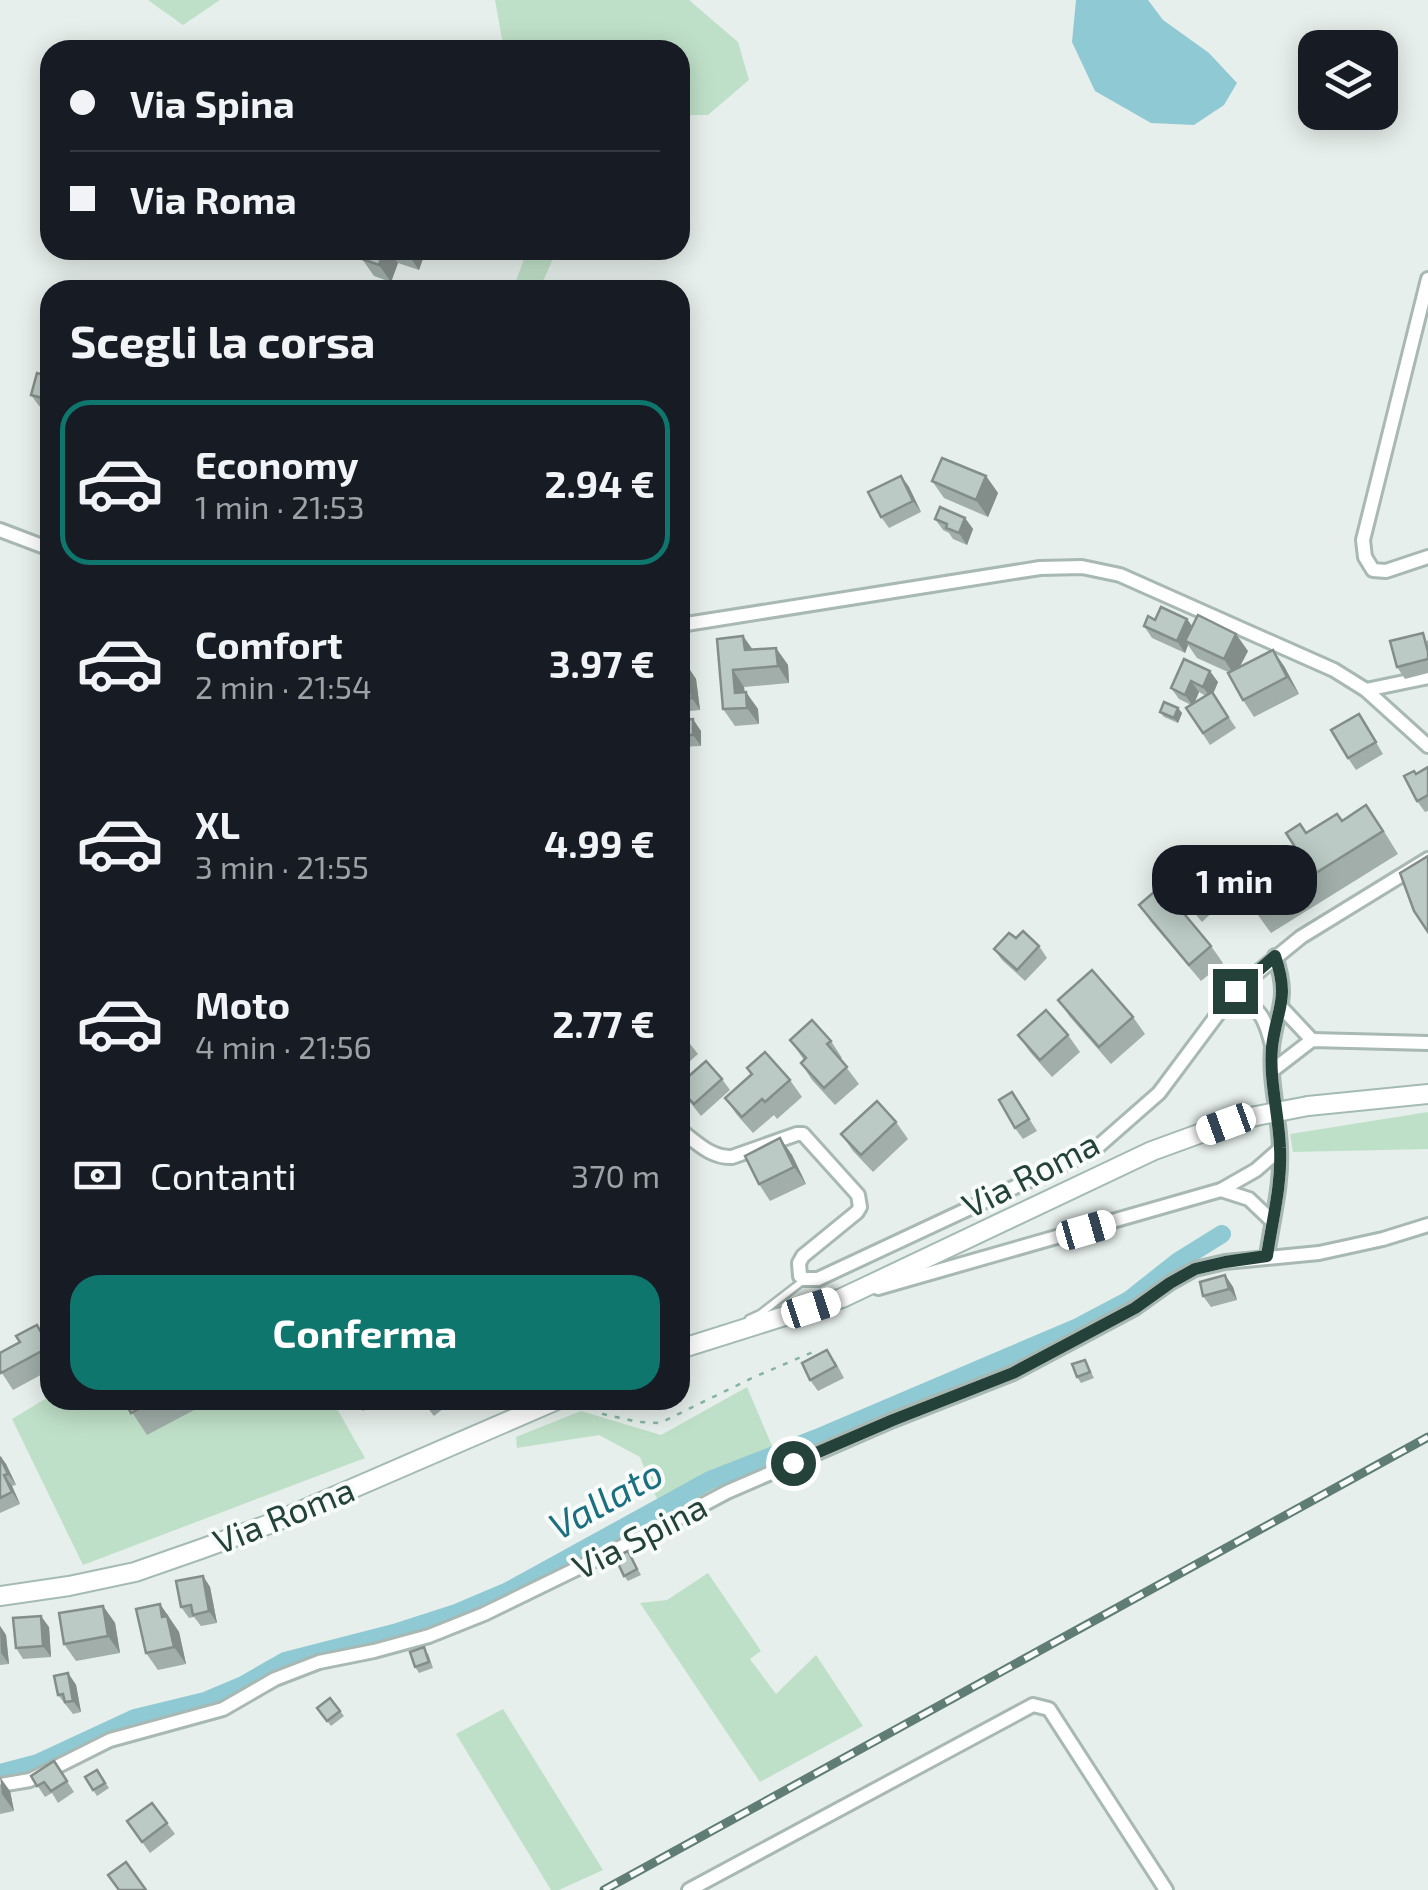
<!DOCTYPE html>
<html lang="it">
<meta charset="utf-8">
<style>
:root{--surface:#171b24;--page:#242831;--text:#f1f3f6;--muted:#9ea1a6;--line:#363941;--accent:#0f766e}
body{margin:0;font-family:"Exo 2",sans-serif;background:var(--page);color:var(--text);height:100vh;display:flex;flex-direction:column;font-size:38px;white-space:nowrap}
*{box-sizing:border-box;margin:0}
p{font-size:32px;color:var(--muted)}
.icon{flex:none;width:55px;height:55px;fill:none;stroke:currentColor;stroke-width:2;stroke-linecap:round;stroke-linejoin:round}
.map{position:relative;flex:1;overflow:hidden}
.panel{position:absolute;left:40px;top:280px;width:650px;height:1130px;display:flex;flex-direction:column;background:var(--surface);border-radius:30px;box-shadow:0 5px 25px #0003}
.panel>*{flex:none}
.hud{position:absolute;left:40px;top:40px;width:650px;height:220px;border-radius:30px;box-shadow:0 5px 25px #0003;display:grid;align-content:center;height:220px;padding:0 30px;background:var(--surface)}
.buttons{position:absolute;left:1298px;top:30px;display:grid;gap:20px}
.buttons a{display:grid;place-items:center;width:100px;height:100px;border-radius:20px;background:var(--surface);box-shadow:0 5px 25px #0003;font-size:50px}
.end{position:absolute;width:45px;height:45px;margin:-22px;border:12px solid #24423a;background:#fff;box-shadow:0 0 0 5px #fff}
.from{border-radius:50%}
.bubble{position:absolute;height:70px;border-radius:30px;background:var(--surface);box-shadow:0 5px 25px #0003;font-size:32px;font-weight:700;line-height:70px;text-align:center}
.car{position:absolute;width:30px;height:60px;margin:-30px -15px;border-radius:12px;box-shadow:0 0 8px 2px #0007;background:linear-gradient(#fff 24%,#345 0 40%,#fff 0 76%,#345 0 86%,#fff 0)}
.hud b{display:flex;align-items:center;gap:35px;height:95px;font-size:38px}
.hud b+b{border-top:2px solid var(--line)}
.hud i{width:25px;height:25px;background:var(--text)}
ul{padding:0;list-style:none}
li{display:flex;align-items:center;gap:30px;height:165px;margin:0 20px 15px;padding:0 10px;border:5px solid transparent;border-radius:30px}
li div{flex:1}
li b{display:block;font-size:38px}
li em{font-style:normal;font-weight:700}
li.on{border-color:var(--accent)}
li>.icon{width:90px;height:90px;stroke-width:1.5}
h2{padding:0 30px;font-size:45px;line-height:120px}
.pay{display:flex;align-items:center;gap:25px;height:110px;padding:0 30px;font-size:38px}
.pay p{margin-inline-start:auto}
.cta{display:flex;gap:20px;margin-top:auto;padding:20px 30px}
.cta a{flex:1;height:115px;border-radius:30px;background:var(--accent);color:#fff;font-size:40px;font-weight:700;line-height:115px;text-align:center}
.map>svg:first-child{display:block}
</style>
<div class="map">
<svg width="1428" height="1890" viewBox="0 0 1428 1890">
<rect width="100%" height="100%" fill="#e6efeb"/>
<g fill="#bfe0c8">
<polygon points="148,0 220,0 183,25"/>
<polygon points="495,0 689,0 738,42 749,80 708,115 680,115 680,50 504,50"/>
<polygon points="527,250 557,250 539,290 513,290"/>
<polygon points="1428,1112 1428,1149 1293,1152 1290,1134"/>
<polygon points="747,1387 773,1448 784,1462 668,1517 655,1495 640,1457 599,1435 517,1448 516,1437 581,1411 661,1435"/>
<polygon points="50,1396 50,1400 332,1400 365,1458 83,1565 12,1419"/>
<polygon points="708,1573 761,1651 750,1659 776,1694 816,1655 863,1726 760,1782 640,1603 667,1600"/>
<polygon points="503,1709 603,1870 559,1890 551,1890 456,1734"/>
</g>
<polygon fill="#8ec9d4" points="1076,0 1148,0 1163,20 1209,53 1237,83 1224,105 1194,125 1151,123 1095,91 1072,42"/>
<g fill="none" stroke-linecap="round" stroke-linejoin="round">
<polyline stroke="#8ec9d4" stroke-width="18" points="0,1773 38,1763 135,1718 205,1701 243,1685 285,1661 394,1633 456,1613 508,1591 710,1480 817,1438 1078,1327 1129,1300 1177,1262 1222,1234"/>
<g stroke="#a8b8b2" stroke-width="11">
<polyline id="service" points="749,1319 760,1314 804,1280"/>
</g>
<g stroke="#a8b8b2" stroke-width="18">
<g id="minor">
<polyline points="1428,279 1363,540 1365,557 1373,570 1386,571 1428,557"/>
<polyline points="0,530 50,549"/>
<polyline points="680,625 1040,568 1082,567 1120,575 1334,670 1366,690 1428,746"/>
<polyline points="1366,690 1428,677"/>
<path d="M1235,991c25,22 28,20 37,54"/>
<polyline points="1282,1008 1312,1040"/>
<polyline points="1273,1070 1312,1040 1428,1043"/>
<path d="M680,1130c16,12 31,28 52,27l65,-23h6l55,61 2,12 -3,5 -54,44 -4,7 1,13 4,3h14l276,-129 65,-57 76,-102 66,-54 127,-78"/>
<polyline points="1221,1190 1249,1199 1272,1221"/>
<path d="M1267,1256c5,-36 15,-71 13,-108 -1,-33 -11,-67 -8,-101 5,-40 18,-46 3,-91"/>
<polyline points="878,1288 1221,1190 1256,1170 1280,1149"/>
<polyline points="0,1785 30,1780 110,1740 223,1709 275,1679 319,1662 374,1651 429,1636 484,1614 648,1534 727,1492 893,1420 1013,1373 1135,1308 1170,1283 1195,1269 1225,1262 1319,1253 1383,1239 1428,1225"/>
<polyline points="689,1890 1033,1705 1049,1709 1166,1890"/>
</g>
</g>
<g stroke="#a4bbb3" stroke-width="22">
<g id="secondary">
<polyline points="1308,1106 1428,1094"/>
<polyline points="680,1349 842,1298 1152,1151 1226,1124 1256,1116"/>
<polyline points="0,1596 69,1586 135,1572 201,1549 275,1522 557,1400"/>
</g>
</g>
<polyline stroke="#86b3a5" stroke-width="2.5" stroke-dasharray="5 8" stroke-linecap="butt" points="580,1400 603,1414 638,1422 660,1423 752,1378 813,1352"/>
<use href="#service" stroke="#fff" stroke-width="6"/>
<use href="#minor" stroke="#fff" stroke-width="12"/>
<use href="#secondary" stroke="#fff" stroke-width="18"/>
<g stroke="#5f7d75" stroke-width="9">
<polyline id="rail" points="604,1890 1428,1437"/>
</g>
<use href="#rail" stroke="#f7fbf9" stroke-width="5" stroke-dasharray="15" stroke-linecap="butt"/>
<g stroke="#a4bbb3" stroke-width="22" stroke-linecap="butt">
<polyline id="secondary-bridge" points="1256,1116 1308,1106"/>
</g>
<use href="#secondary-bridge" stroke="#fff" stroke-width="18"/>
</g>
<g fill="#a1aea9" fill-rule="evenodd">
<polygon points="361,250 426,250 419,270 398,263 391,282 374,276 362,259 364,254"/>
<polygon points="50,377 50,409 39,406 31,395"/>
<polygon points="901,476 909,487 921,512 889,528 881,517"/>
<polygon points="986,476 998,493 988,517 944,498 932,481"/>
<polygon points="965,518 973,529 967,545 953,539 949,533 943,530 935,519"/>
<polygon points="1187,619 1192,627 1248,651 1240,666 1284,666 1299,694 1254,717 1243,700 1228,672 1197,658 1188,645 1185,653 1152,638 1144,626 1155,620"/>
<polygon points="743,636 753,650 776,648 788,665 789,683 744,687 745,692 758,709 759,724 735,726 723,709 717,639"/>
<polygon points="1428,640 1428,673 1405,679 1397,667"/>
<path d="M1184,659l34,23 -5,12 23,34 -26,17 -24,-37 5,-3 -12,-6 -8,-11zM1199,692l7,4 -12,8z"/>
<polygon points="688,667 696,679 700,710 680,712 680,669"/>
<polygon points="1178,708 1182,713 1178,723 1164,717 1160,712"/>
<polygon points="1359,714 1383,754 1356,770 1348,758"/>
<polygon points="680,720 701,731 701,746 680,747"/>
<polygon points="1428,767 1428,811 1425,812 1417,801 1416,774"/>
<polygon points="1342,821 1382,828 1398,854 1271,933 1255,911 1301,856 1306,833"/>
<polygon points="1174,888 1215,891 1223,902 1202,922"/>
<polygon points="1139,905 1211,946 1223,963 1201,981 1151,922"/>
<polygon points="1016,938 1039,946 1047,958 1025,981 1002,960 994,949"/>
<polygon points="1058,1000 1133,1017 1145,1034 1111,1064 1070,1017"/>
<polygon points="680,1031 698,1054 680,1070"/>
<polygon points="1018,1035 1068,1035 1080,1052 1052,1077 1030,1052"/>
<polygon points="790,1040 831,1041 842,1058 840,1059 859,1084 835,1105 812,1080 801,1063 804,1060"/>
<polygon points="747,1068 790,1080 802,1097 777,1119 774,1115 753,1133 737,1115 725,1098 751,1075"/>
<polygon points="722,1079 730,1090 701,1116 682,1092 685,1089 681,1083"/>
<polygon points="1012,1092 1037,1131 1023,1139 1015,1128"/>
<polygon points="896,1122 908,1139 873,1172 853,1151 841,1134"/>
<polygon points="780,1138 792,1155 806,1184 770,1201 759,1184"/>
<polygon points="1225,1275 1233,1287 1237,1300 1211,1307 1203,1296"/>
<polygon points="37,1325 50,1344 50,1370 13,1390 0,1370 20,1342"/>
<polygon points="1085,1360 1094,1378 1081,1383 1077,1377"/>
<polygon points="835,1361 844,1378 818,1391 810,1380"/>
<polygon points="124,1400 213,1400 147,1435"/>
<polygon points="355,1400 380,1400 363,1411"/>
<polygon points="421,1400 454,1400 434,1416"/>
<polygon points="0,1456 6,1464 16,1485 12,1486 20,1504 0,1513"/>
<polygon points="628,1551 641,1575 628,1581 624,1576"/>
<polygon points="203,1576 210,1587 217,1623 201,1626 194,1617 189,1618 181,1607"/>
<polygon points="160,1604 179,1632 186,1664 158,1670 146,1653"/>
<polygon points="103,1606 115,1623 120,1653 76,1661 64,1644"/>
<polygon points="0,1626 6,1635 9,1664 0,1665"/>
<polygon points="49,1627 51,1657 23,1659 16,1648"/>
<polygon points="428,1653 433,1668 419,1673 415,1667"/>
<polygon points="68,1673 76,1685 81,1712 73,1714 58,1695"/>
<polygon points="330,1698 344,1716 331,1726 317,1708"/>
<polygon points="54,1761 74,1792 58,1803 52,1793 45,1797 31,1776"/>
<polygon points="97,1770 109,1788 97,1796 85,1777"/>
<polygon points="0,1784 10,1791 14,1811 0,1814"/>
<polygon points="152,1803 175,1834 150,1853 127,1821"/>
</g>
<g fill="#838d89">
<polygon points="384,250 389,250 398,263 391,282 379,265"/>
<polygon points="409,250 426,250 419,270 407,253"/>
<polygon points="901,476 909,487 921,512 913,501"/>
<polygon points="986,476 998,493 988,517 976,500"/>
<polygon points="965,518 973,529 967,545 959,533"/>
<polygon points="1187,619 1195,630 1185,641 1188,645 1185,653 1177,641"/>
<polygon points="1236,634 1248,651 1235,676 1224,659"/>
<polygon points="743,636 755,653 745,650"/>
<polygon points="776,648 788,665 789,683 778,666"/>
<polygon points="1273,650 1284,666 1299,694 1287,677"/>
<polygon points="688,667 696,679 700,710 692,698"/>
<polygon points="733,670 744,687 746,709 735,693"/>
<polygon points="1210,671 1218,682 1213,694 1236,728 1213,694 1211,698 1203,687"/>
<polygon points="1191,681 1199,692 1193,706 1185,695"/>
<polygon points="746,692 758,709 759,724 747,708"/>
<polygon points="1178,708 1182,713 1178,723 1174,718"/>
<polygon points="693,719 701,731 701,746 693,735"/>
<polygon points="780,1138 792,1155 806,1184 794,1167"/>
<polygon points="1225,1275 1233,1287 1237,1300 1229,1289"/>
<polygon points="0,1456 6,1464 16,1485 8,1474"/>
<polygon points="4,1475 12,1486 20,1504 12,1492"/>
<polygon points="203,1576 210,1587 217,1623 209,1611"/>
<polygon points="160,1604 179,1632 186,1664 174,1647 162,1617"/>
<polygon points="103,1606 115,1623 120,1653 108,1636"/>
<polygon points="41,1616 49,1627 51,1657 43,1646"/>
<polygon points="0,1626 6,1635 9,1664 1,1653"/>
<polygon points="68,1673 76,1685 81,1712 73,1701"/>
<polygon points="0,1777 10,1791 14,1811 2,1794"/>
</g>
<g fill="#bbcac4" stroke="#838d89" stroke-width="2.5">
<polygon points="365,250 384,250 379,265 362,259"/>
<polygon points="37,373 50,377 50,400 31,395"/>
<polygon points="942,458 986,476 976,500 932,481"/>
<polygon points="901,476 913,501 881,517 868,492"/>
<polygon points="940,507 965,518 959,533 946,528 947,524 935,519"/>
<polygon points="1161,607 1187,619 1177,641 1144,626 1148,616 1155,620"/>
<polygon points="1198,615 1236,634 1224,659 1185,641"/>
<polygon points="1423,633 1428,652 1428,659 1397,667 1390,641"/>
<polygon points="743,636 745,650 776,648 778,666 733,670 735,693 746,692 747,708 723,709 717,639"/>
<polygon points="1273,650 1287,677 1243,700 1228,673"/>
<polygon points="1184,659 1210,671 1203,687 1191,681 1185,695 1171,688"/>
<polygon points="688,667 692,698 680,700 680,669"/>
<polygon points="1212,692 1228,717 1203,733 1186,708"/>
<polygon points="1164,702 1178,708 1174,718 1160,712"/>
<polygon points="1359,714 1376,742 1348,758 1331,730"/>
<polygon points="693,719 693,735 680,735 680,720"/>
<polygon points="1428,767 1428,795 1417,801 1404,776 1414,771 1416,774"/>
<polygon points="1366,805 1383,831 1255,911 1243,892 1301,856 1286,833 1300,824 1306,833 1337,814 1342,821"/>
<polygon points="1428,856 1428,932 1414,911 1400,873"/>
<polygon points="1196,869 1215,891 1194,910 1174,888"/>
<polygon points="1161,886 1211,946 1189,965 1139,905"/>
<polygon points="1023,931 1039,946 1017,970 994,949 1009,933 1016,938"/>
<polygon points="1092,970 1133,1017 1099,1047 1058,1000"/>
<polygon points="1046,1010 1068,1035 1040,1060 1018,1035"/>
<polygon points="812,1020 831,1041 827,1044 847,1067 824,1088 801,1063 806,1058 790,1040"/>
<polygon points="680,1031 686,1037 680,1042"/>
<polygon points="765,1052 790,1080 765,1102 762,1099 742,1117 725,1098 752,1074 747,1068"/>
<polygon points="706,1061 722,1079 694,1104 682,1092 686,1089 681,1083"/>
<polygon points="1012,1092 1029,1119 1015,1128 999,1100"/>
<polygon points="877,1101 896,1122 861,1155 841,1134"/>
<polygon points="780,1138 794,1167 759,1184 745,1156"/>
<polygon points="1225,1275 1229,1289 1203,1296 1200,1282"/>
<polygon points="37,1325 49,1347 1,1373 0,1370 0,1353 20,1342 16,1336"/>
<polygon points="827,1350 836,1366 810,1380 802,1363"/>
<polygon points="1085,1360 1090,1372 1077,1377 1072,1364"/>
<polygon points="124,1400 155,1400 131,1413"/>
<polygon points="0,1457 8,1474 4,1475 12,1492 0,1498"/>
<polygon points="628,1551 637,1569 624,1576 615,1557"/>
<polygon points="203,1576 209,1611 193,1615 191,1605 181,1607 176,1581"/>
<polygon points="160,1604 162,1617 167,1616 174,1647 146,1653 136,1609"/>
<polygon points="103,1606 108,1636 64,1644 59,1613"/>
<polygon points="41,1616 43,1646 16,1648 13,1618"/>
<polygon points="424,1647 429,1662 415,1667 410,1652"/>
<polygon points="68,1673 73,1701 65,1702 63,1694 58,1695 54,1676"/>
<polygon points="330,1698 340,1711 327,1721 317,1708"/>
<polygon points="54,1761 67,1781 51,1791 44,1782 37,1786 31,1776"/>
<polygon points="97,1770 105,1783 93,1790 85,1777"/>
<polygon points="152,1803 167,1823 142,1842 127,1821"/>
<polygon points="126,1862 146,1890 119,1890 108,1875"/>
</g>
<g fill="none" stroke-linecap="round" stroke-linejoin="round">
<path stroke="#24423a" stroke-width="12" d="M793,1463l100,-43 120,-47 122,-65 35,-25 25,-14 30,-7 42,-6c5,-35 15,-71 13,-108 -1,-33 -11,-67 -8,-101 5,-40 18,-47 3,-91l-40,35"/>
</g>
<g text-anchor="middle" stroke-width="8" stroke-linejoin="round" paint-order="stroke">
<g font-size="35" fill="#24423a" stroke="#f7fbf9">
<text transform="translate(1031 1175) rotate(-27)" y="12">Via Roma</text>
<text transform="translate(284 1516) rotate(-22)" y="12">Via Roma</text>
<text transform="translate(640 1537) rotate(-27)" y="12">Via Spina</text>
</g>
<g font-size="38" font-style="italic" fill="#1c6f80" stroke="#f7fbf9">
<text transform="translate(606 1500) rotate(-29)" y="13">Vallato</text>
</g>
</g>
</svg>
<div class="buttons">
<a><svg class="icon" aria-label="layers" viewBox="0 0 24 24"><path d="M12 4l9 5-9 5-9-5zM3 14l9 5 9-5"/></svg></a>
</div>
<i class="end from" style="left:793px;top:1463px"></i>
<i class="end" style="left:1235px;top:991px"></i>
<div class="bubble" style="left:1152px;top:845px;width:165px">1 min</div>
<i class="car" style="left:1226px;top:1124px;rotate:250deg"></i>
<i class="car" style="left:1086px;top:1230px;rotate:74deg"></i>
<i class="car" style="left:811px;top:1308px;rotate:72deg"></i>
<div class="hud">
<b><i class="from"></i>Via Spina</b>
<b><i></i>Via Roma</b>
</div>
<section class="panel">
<h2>Scegli la corsa</h2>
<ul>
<li class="on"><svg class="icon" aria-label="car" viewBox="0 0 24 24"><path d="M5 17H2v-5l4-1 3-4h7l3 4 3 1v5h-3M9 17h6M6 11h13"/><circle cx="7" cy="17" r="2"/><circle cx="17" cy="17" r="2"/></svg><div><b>Economy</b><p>1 min · 21:53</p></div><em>2.94 €</em></li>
<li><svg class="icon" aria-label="car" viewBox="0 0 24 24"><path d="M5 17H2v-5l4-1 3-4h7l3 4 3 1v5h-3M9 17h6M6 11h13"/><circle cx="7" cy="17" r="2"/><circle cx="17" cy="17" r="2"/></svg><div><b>Comfort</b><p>2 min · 21:54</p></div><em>3.97 €</em></li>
<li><svg class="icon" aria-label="car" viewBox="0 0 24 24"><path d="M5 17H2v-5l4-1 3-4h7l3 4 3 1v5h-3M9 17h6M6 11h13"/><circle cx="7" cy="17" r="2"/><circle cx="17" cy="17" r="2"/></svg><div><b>XL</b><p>3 min · 21:55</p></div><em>4.99 €</em></li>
<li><svg class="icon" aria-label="car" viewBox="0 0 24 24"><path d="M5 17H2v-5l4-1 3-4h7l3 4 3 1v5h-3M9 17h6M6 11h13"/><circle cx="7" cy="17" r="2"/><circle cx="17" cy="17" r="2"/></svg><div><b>Moto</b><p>4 min · 21:56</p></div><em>2.77 €</em></li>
</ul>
<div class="pay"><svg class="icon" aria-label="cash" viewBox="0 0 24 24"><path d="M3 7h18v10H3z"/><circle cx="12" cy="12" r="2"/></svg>Contanti<p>370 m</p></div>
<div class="cta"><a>Conferma</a></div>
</section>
</div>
